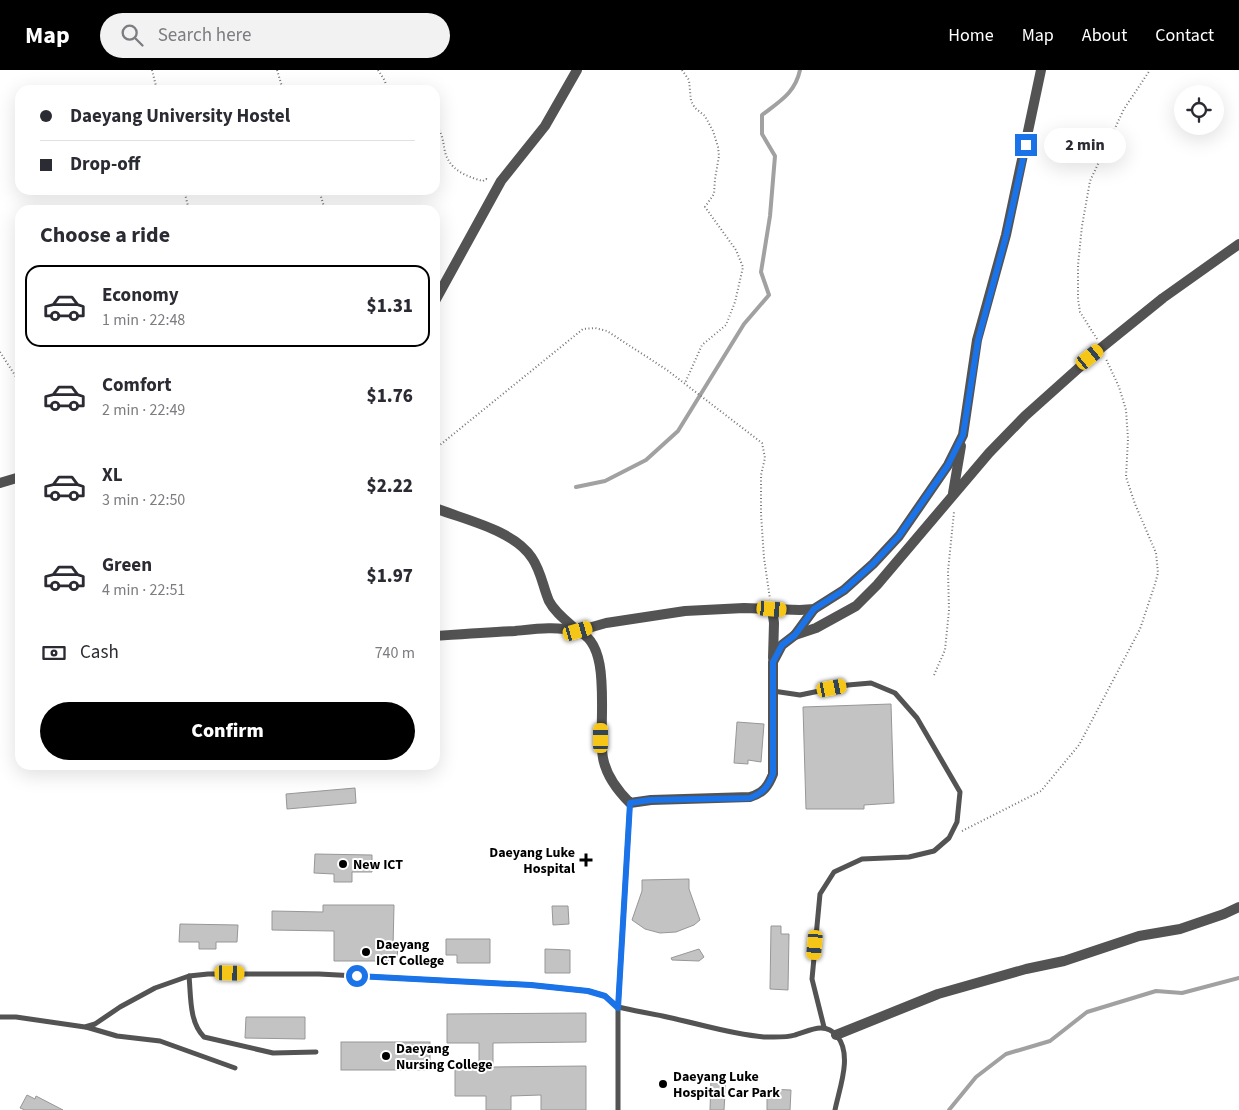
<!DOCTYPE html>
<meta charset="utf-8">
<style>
:root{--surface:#fff;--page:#f2f2f3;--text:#2b2b33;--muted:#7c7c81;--line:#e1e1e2;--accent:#000}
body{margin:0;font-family:"Source Sans 3",sans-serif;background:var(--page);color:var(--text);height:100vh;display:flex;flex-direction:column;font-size:19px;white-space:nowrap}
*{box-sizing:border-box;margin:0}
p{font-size:16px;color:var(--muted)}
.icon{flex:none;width:28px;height:28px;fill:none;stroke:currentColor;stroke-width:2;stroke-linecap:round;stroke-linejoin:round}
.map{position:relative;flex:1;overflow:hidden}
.sheet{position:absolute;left:15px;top:135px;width:425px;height:565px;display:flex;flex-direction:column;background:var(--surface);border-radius:15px;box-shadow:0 5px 20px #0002}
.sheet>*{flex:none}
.guide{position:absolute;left:15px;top:15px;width:425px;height:110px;border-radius:15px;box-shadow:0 5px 20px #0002;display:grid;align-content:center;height:110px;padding:0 25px;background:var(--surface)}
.fabs{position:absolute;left:1174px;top:15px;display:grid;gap:10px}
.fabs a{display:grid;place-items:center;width:50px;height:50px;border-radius:50%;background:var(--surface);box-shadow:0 5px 20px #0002;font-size:25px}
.end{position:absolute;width:22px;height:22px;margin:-11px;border:6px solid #1a73e8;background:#fff;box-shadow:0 0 0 2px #fff}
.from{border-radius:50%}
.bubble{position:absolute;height:35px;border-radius:18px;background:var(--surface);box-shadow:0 5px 20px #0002;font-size:16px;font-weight:800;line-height:35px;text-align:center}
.car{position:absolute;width:15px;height:30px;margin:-15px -8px;border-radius:6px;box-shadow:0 0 4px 1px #0007;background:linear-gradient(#f5c518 24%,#345 0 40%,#f5c518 0 76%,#345 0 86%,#f5c518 0)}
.guide b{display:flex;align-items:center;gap:18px;height:48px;font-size:19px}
.guide b+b{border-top:1px solid var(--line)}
.guide i{width:12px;height:12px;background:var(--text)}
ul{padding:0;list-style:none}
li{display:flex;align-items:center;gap:15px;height:82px;margin:0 10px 8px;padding:0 15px;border:2px solid transparent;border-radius:15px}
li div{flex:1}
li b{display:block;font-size:19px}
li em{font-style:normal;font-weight:800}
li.selected{border-color:var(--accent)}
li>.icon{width:45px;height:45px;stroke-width:1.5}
h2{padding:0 25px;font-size:22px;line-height:60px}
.pay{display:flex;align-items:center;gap:12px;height:55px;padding:0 25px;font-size:19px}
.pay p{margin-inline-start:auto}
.cta{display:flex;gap:10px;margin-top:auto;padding:10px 25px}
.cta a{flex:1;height:58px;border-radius:30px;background:var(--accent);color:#fff;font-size:20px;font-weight:800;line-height:58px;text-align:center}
header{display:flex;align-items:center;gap:30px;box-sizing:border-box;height:70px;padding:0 25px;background:var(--accent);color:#fff}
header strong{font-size:24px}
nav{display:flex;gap:28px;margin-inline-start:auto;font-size:18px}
.search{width:350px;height:45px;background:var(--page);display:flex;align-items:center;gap:12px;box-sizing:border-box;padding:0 18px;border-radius:28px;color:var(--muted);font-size:19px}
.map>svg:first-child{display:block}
</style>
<header>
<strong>Map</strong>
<div class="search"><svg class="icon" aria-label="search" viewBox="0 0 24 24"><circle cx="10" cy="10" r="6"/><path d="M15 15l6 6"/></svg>Search here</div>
<nav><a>Home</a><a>Map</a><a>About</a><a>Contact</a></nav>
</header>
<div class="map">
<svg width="1239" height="1040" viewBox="0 0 1239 1040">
<rect width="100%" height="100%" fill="#fff"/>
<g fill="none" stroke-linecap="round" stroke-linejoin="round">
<g stroke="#a1a1a1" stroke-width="4">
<path d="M576,417l29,-6 41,-21 32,-29 66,-107 25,-29 -8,-23 9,-56 5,-60 -13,-22v-19c18,-14 33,-22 38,-45"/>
<polyline points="949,1040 976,1007 1006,984 1050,971 1087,942 1156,921 1182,923 1239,908"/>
</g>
</g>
<g fill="#c3c3c3" stroke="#979797">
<polygon points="891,634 894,733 864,735 864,739 806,739 803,637"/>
<polygon points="737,652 764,654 761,692 748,690 748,694 734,693"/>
<polygon points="355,718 356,733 287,739 286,724"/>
<polygon points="315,784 372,785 372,802 352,802 352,812 334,812 334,804 314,803"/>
<polygon points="689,809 689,819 700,850 694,855 676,862 660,863 645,859 632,850 642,821 642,810"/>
<polygon points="323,835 394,835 393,878 398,878 397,887 393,887 393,891 334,891 334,861 272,860 272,841 323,842"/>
<polygon points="552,836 568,836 569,854 553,855"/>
<polygon points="180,854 238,855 237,872 216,872 216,879 199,879 199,872 179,872"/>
<polygon points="771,856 781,856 781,864 789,864 788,920 770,919"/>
<polygon points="446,869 490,869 490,893 457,893 457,885 446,885"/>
<polygon points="545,879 570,880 570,903 545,903"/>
<polygon points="699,879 704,887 699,891 672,890 671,888"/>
<polygon points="586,943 586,972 493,973 493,997 586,996 586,1040 541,1040 541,1025 511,1026 511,1040 486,1040 486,1026 455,1026 455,997 479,997 479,973 447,973 447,944"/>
<polygon points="246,947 305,947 305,969 245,968"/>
<rect x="341" y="972" width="89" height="28"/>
<polygon points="711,1008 726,1008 724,1040 710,1040"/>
<polygon points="767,1019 791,1020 790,1040 767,1040"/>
<polygon points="27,1025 35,1029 36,1026 63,1040 25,1040 20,1038"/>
</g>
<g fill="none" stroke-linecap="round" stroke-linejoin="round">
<g stroke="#757575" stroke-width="2" stroke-dasharray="1 2.5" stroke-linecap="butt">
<polyline points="152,0 157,20"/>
<polyline points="277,0 283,20"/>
<polyline points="378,0 385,11 387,20"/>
<polyline points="682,0 689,10 691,31 695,38 705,46 713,61 718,77 719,86 715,109 714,124 705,137 736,180 743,197 735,232 726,255 702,275 685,313"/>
<path d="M435,54c12,15 6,25 14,37 6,11 22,17 34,20l3,-2 2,1"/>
<polyline points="184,120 189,140"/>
<polyline points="319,120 325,140"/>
<polyline points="1097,269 1080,242 1078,229 1078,195 1082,156 1090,111 1124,39 1150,0"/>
<polyline points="0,282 20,313"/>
<polyline points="435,379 583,259 595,258 607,261 667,300 762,373 765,388 761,405 761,444 764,488 770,529"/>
<polyline points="934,605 945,580 949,540 948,501 954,442"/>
<polyline points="962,761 1041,721 1079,675 1140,559 1155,514 1158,503 1156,483 1135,434 1126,407 1128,369 1126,340 1119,317 1106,289"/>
</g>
<g stroke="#535353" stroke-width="5">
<polyline points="773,621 800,625 848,615 871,613 895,623 917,648 960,722 957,752 949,768 934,781 909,787 862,789 834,802 820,824 812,909 824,957"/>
<path d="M630,733l-12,204c16,4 32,6 49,10 33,7 63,17 97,20 9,0 22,1 31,-2 14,-4 30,-14 42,1 16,19 2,53 -2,74"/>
<path d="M189,906c2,20 0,46 15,61l69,16 43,-1"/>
<polyline points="0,947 16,947 85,957 95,954 120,937 155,918 189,906 208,904 319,904 531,915 588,921 605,926 618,937 618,1040"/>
<polyline points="86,957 117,966 160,971 235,998"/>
</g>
<g stroke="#535353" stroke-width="10">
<polyline points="435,231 501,111 545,56 577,0"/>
<polyline points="0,413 20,407"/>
<polyline points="953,423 961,376"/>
<path d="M435,438c30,12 79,22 97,50 9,13 11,29 17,43 6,12 19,21 29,30l28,-8 79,-12 59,-3 56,2 14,-1 30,-19 29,-26 26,-28 49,-71 15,-30 14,-95 29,-105 35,-165"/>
<polyline points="772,539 774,553 773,588"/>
<polyline points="795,565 814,539"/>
<path d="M435,566c27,-2 53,-4 80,-5 20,-2 41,-5 61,0 39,10 21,96 27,127 3,17 15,33 27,45l21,-3 99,-3c13,-4 18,-10 23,-23v-112l9,-17 13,-10 21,-7 40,-22 21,-21 112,-132 36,-37 76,-68 62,-50 76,-54"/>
<polyline points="836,965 938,924 1026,899 1064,891 1139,866 1180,859 1224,844 1239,837"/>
</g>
</g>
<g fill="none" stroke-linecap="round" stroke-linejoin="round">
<path stroke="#1a73e8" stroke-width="6" d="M357,906l174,9 57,6 17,5 13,12 12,-205 20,-3 100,-2c13,-5 18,-11 23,-24v-112l9,-17 13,-10 19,-26 30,-19 29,-26 26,-28 49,-71 15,-30 15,-95 28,-104 20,-91"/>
</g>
<g fill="#000" stroke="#fff" stroke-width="2">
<path d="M583.5 782.5h5v5h5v5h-5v5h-5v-5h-5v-5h5z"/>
<circle cx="343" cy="794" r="5"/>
<circle cx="366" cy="882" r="5"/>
<circle cx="386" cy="986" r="5"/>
<circle cx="663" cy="1014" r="5"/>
</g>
<g text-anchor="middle" stroke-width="4" stroke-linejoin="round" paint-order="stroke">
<g font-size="14" font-weight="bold" fill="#000" stroke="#fff" text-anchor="start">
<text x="575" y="787" text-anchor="end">Daeyang Luke<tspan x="575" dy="16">Hospital</tspan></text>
<text x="353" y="799">New ICT</text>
<text x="376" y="879">Daeyang<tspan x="376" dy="16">ICT College</tspan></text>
<text x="396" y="983">Daeyang<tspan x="396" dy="16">Nursing College</tspan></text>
<text x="673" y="1011">Daeyang Luke<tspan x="673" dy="16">Hospital Car Park</tspan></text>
</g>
</g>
</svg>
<div class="fabs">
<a><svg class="icon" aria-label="locate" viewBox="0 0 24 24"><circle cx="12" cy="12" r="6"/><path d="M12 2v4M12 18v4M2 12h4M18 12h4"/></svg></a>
</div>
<i class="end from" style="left:357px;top:906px"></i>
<i class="end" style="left:1026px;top:75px"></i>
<div class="bubble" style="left:1044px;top:58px;width:82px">2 min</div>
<i class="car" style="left:1090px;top:287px;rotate:51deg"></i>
<i class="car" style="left:772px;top:539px;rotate:94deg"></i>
<i class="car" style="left:578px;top:561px;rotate:74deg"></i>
<i class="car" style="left:832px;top:618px;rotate:79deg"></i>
<i class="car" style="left:601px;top:668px;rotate:0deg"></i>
<i class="car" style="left:815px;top:875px;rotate:185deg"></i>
<i class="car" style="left:230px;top:903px;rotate:91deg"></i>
<div class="guide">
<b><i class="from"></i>Daeyang University Hostel</b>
<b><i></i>Drop-off</b>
</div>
<section class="sheet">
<h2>Choose a ride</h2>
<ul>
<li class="selected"><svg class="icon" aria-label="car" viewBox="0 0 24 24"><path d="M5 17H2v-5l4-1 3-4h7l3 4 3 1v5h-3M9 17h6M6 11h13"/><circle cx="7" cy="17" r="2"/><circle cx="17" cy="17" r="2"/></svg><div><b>Economy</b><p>1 min · 22:48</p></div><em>$1.31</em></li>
<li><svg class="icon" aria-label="car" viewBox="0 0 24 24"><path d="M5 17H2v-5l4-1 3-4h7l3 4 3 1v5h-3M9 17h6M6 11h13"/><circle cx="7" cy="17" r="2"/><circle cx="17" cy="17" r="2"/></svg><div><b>Comfort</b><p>2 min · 22:49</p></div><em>$1.76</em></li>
<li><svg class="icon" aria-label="car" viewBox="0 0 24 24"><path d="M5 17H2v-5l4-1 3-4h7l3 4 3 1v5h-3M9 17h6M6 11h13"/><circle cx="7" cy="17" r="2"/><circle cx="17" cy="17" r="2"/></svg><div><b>XL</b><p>3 min · 22:50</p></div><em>$2.22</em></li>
<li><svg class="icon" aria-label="car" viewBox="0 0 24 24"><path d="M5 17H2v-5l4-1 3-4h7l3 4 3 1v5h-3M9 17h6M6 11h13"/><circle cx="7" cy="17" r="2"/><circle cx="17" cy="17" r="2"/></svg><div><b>Green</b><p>4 min · 22:51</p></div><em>$1.97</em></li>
</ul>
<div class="pay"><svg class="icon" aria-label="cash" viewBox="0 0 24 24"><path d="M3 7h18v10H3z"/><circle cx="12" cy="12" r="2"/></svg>Cash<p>740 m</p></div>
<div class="cta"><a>Confirm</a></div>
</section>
</div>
